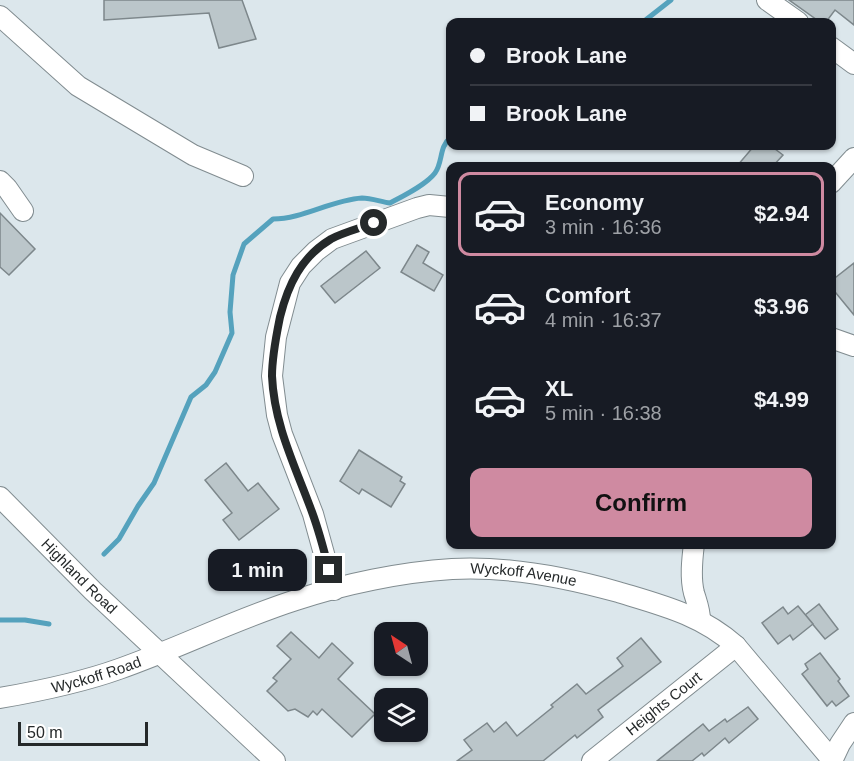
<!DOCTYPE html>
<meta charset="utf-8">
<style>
:root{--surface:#171b24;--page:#20242c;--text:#f1f3f6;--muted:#9ea1a6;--line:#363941;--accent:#cf8aa1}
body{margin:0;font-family:Arial,sans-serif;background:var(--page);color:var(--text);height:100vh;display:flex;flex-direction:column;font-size:22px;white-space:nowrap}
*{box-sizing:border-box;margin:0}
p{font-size:20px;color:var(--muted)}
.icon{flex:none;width:33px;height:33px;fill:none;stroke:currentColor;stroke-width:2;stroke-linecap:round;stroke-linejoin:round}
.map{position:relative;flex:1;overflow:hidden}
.drawer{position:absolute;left:446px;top:162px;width:390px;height:387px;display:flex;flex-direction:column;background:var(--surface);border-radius:12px;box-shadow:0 2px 4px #0004}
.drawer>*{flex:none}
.guide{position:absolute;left:446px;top:18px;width:390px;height:132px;border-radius:12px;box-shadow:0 2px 4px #0004;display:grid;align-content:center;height:132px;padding:0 24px;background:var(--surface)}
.needle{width:39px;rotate:324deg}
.controls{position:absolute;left:374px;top:622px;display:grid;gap:12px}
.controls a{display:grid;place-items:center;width:54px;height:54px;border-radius:12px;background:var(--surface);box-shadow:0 2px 4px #0004;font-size:30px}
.scale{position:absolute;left:18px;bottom:15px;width:130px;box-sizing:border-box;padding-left:6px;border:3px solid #25292a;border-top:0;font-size:16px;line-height:21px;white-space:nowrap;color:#25292a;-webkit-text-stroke:4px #fff;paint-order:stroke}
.end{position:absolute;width:27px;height:27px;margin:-14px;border:8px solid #25292a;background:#fff;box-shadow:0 0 0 3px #fff}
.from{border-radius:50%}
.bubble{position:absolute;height:42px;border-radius:12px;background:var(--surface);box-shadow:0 2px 4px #0004;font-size:20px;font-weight:700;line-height:42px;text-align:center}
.guide b{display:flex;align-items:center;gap:21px;height:57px;font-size:22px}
.guide b+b{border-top:2px solid var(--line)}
.guide i{width:15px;height:15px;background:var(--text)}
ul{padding:10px 0 0;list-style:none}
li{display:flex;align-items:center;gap:18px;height:84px;margin:0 12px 9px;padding:0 12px;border:3px solid transparent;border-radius:12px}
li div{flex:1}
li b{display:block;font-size:22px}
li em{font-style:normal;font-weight:700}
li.active{border-color:var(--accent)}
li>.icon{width:54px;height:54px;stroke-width:1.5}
.primary-button{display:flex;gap:12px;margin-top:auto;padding:12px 24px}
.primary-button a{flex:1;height:69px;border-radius:12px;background:var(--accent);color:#111;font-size:24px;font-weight:700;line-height:69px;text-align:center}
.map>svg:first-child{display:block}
</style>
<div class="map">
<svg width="854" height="761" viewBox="0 0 854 761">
<rect width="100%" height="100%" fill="#dce7ec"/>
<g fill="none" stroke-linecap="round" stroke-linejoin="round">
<g stroke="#55a2bd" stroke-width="5">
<polyline points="643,22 671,0"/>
<path d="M104,554l15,-15 19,-33 16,-23 37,-86 15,-12 9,-13 17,-39 -2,-21 3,-37 11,-31 29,-25c30,0 58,-19 89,-21 9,0 20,4 28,5 13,-7 36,-18 45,-30 8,-11 4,-26 15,-35"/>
<polyline points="0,620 25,620 49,624"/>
</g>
</g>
<g fill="#bbc6ca" stroke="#7d878b" stroke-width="1.5">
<polygon points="104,0 242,0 256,39 219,48 209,13 104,20"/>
<polygon points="789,0 854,0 854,25 835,10 826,22 820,22"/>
<polygon points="754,146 771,146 783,155 773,166 737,166"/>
<polygon points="0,213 35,249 9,275 0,267"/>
<polygon points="417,245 429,252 423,263 443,275 434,291 401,272"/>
<polygon points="366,251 380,268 335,303 321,286"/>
<polygon points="854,263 854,315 831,287 831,281"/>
<polygon points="359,450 402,477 400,481 405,484 391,507 362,489 359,494 340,481"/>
<polygon points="226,463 248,491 258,483 279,509 239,540 223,520 232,513 205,480"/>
<polygon points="819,604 838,629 825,639 805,615"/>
<polygon points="798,606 813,624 793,640 790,635 778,644 762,623 783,607 788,614"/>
<polygon points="291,632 319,658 332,643 353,663 338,679 375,714 352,737 322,709 317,715 313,711 308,717 295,709 288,711 267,691 277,681 273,678 291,659 277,646"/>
<polygon points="641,638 661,662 598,710 603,717 577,738 575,735 543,761 457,761 472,750 464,740 487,723 494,732 506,722 517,736 553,707 551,705 577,684 586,694 623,666 617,658"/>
<polygon points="820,653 840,679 838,681 849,696 836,706 832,701 827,706 802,674 808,669 805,664"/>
<polygon points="748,707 758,719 729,743 725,738 704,756 702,753 692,761 657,761 703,724 709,731 725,719 727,722"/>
</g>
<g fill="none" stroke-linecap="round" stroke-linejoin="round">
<g stroke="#818c90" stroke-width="22">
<g id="minor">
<polyline points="767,0 798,22"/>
<polyline points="0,16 78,86 193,155 243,176"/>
<polyline points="831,47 854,64"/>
<polyline points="0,181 7,188 23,211"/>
<polyline points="831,183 854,158"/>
<polyline points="831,338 854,346"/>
<path id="s1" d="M0,497l93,94 182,170"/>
<path d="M694,544c-2,16 -4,34 0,49 3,10 6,17 6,27"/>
<polyline points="334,590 313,514 282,434 277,415 272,376 276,337 290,283 301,266 316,251 332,239 417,208 429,205 450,207"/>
<path id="s2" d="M0,698c40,-7 80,-15 119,-29 60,-21 117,-50 177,-69 48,-16 106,-28 156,-31 55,-3 113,8 166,23 43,13 84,23 118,54l97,115"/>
<path id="s3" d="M592,761l144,-115"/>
<polyline points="832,761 840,744 854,723"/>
</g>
</g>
<use href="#minor" stroke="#fff" stroke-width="20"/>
</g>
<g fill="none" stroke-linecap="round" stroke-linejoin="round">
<path stroke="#25292a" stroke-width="8" d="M329,570c-5,-20 -10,-39 -17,-58 -16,-44 -38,-87 -40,-136 0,-20 4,-39 8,-59 8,-32 21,-60 51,-78 13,-7 30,-11 43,-16"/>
</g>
<g text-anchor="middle" stroke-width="4.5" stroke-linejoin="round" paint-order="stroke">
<g font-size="15" fill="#25292a" stroke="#fff">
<text dy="5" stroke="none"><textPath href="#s1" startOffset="112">Highland Road</textPath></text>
<text dy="5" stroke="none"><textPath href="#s2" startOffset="544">Wyckoff Avenue</textPath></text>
<text dy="5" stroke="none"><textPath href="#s2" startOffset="99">Wyckoff Road</textPath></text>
<text dy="5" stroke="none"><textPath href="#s3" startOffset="92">Heights Court</textPath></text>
</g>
</g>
</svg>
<div class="controls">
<a><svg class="needle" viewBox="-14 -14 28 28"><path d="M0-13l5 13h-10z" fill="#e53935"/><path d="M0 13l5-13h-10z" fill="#9ea1a6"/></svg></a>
<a><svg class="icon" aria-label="layers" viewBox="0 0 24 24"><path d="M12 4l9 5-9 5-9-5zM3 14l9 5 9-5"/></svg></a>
</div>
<div class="scale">50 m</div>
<i class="end from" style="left:374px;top:223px"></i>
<i class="end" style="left:329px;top:570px"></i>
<div class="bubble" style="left:208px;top:549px;width:99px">1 min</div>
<div class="guide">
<b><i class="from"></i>Brook Lane</b>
<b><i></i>Brook Lane</b>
</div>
<section class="drawer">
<ul>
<li class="active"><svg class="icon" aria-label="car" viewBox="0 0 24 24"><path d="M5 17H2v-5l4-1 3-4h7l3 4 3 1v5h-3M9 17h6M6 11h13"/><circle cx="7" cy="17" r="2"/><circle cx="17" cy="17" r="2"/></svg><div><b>Economy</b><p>3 min · 16:36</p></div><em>$2.94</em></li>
<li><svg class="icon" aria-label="car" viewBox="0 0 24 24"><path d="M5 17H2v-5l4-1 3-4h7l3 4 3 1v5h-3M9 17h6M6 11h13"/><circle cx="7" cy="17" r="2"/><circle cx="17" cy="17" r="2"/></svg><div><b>Comfort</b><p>4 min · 16:37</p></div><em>$3.96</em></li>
<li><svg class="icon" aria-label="car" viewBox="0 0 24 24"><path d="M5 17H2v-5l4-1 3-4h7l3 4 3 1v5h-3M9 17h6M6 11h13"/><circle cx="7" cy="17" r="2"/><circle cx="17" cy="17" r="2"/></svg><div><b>XL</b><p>5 min · 16:38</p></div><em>$4.99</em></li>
</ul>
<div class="primary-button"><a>Confirm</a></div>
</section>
</div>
